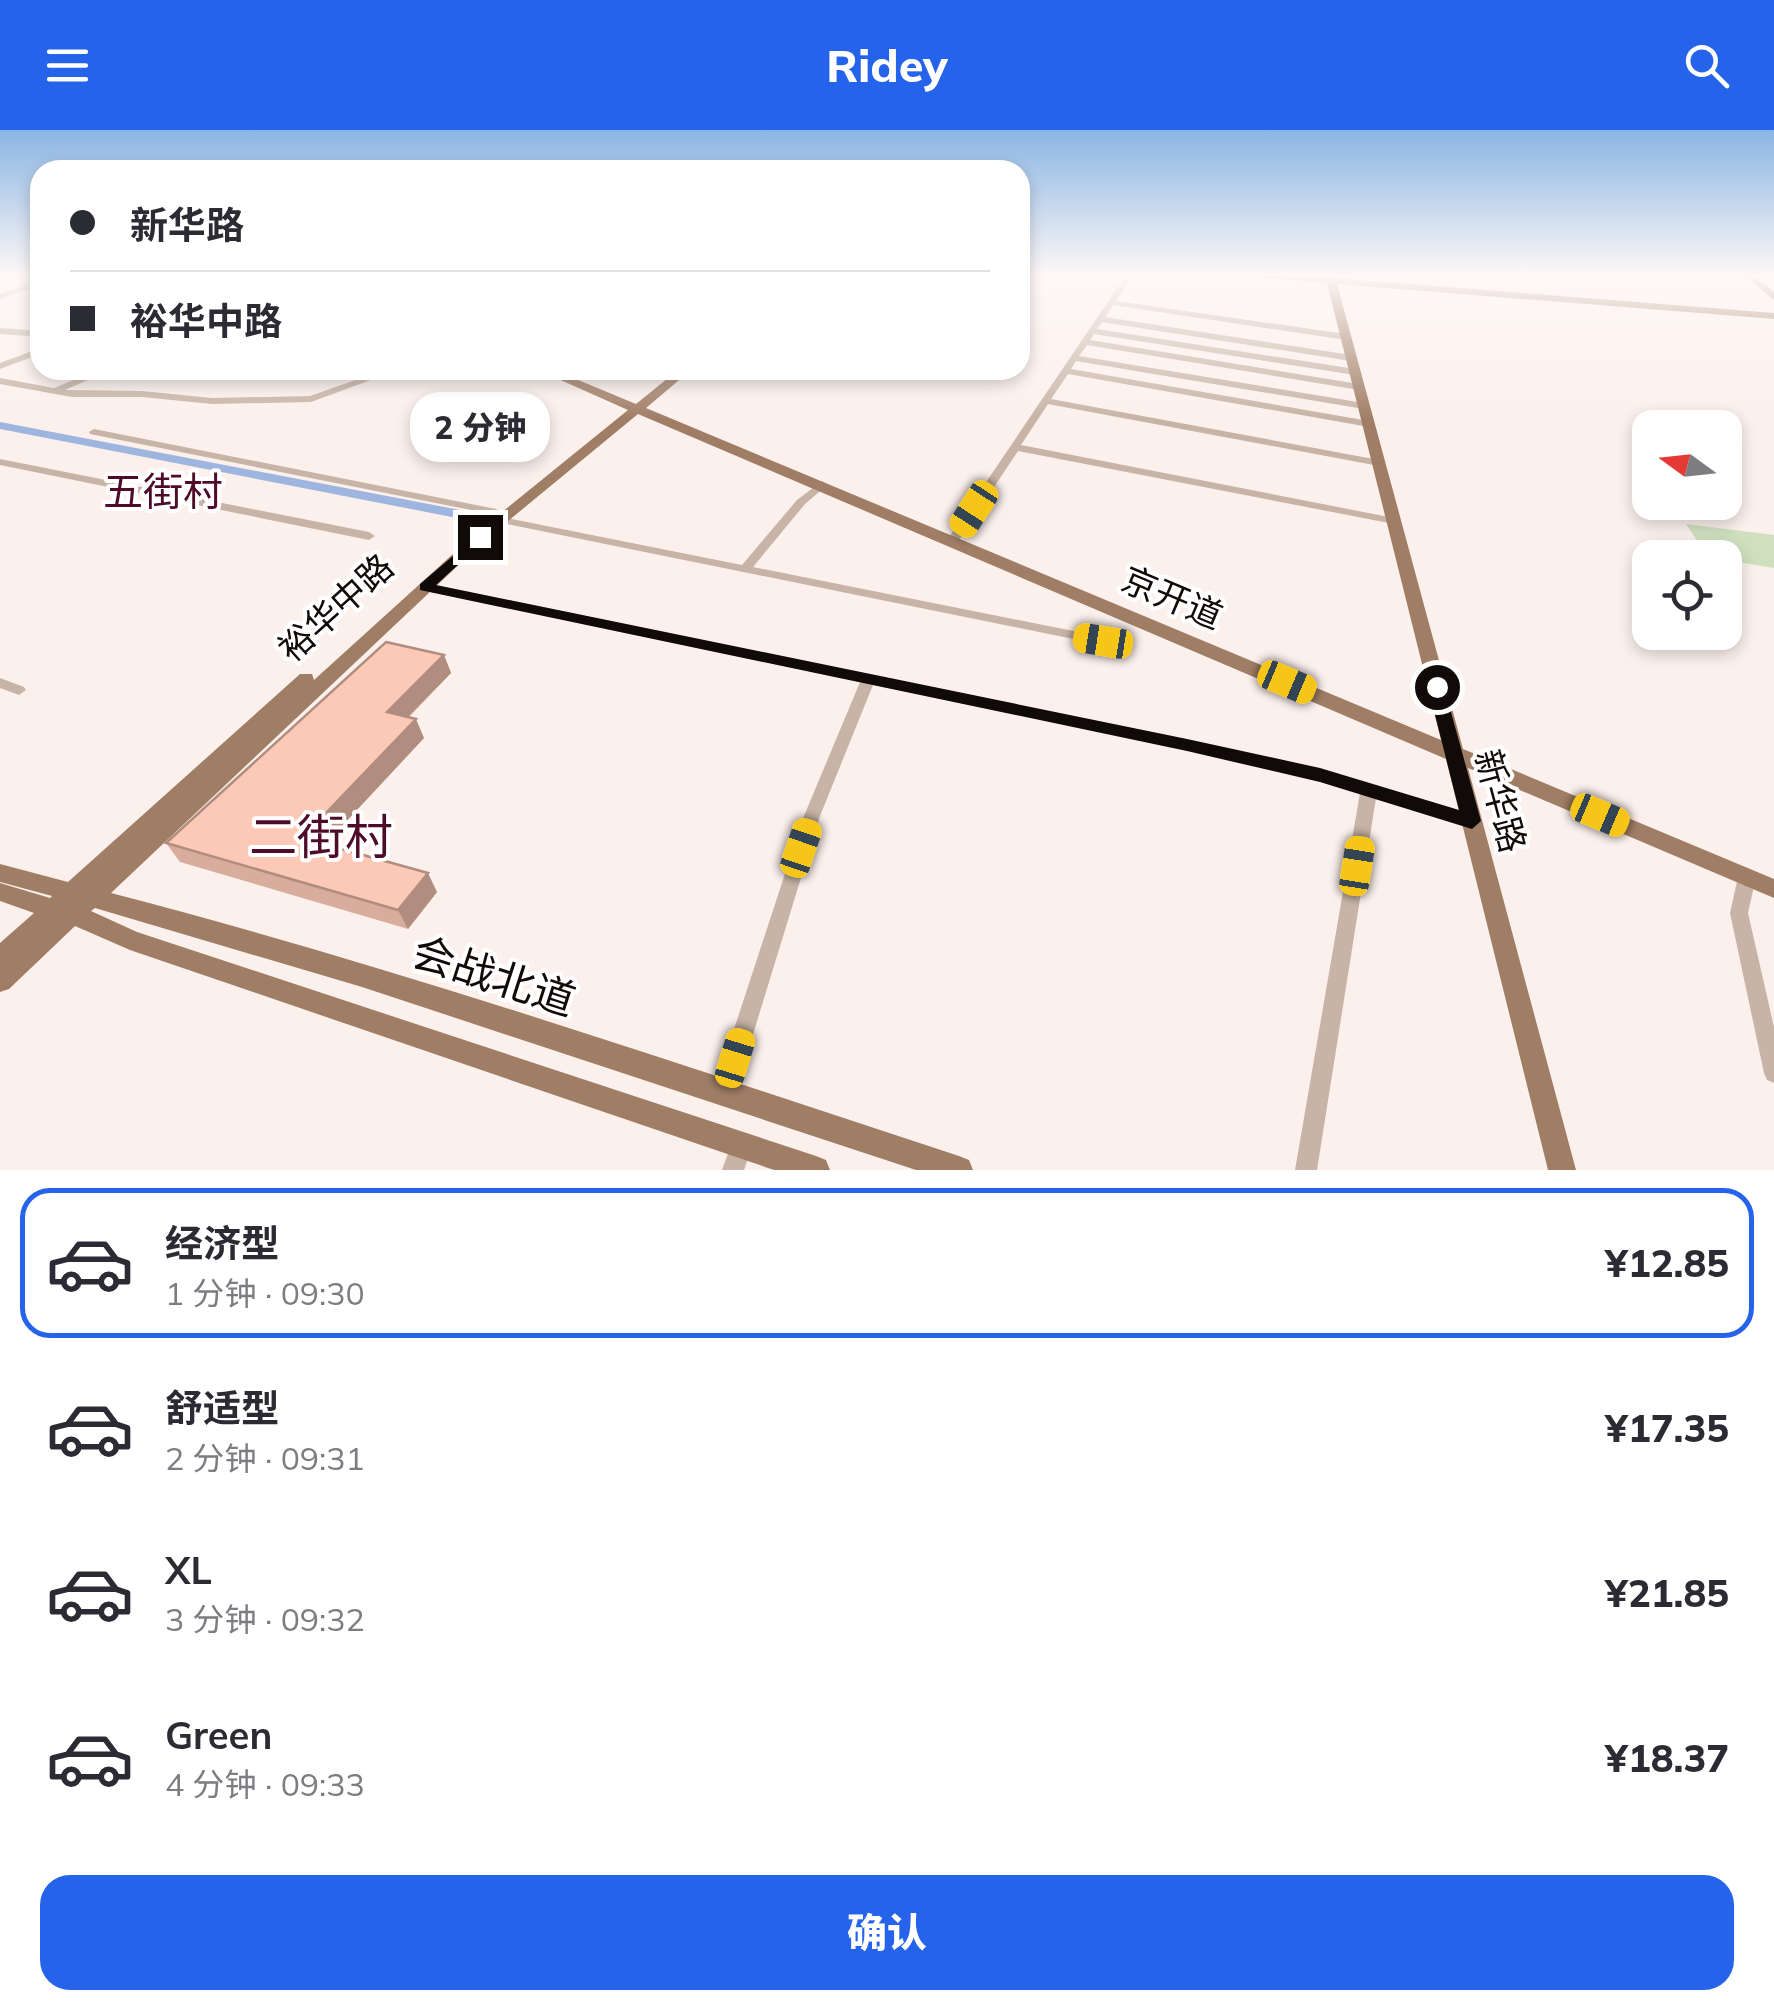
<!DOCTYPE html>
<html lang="zh">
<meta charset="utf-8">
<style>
:root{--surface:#fff;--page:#f2f2f3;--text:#2b2b33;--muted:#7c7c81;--line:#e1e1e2;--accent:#2563eb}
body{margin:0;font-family:Mulish,"Noto Sans SC",sans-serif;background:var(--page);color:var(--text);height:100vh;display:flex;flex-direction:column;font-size:38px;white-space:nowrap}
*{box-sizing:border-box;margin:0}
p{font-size:32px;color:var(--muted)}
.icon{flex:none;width:55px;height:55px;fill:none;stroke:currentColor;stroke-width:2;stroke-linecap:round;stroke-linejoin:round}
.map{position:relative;height:1040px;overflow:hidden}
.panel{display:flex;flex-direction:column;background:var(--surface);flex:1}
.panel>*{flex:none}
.hud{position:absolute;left:30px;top:30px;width:1000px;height:220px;border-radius:30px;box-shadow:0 5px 15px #0003;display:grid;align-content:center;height:220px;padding:0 40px;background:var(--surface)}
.needle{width:65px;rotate:285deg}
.tools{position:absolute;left:1632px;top:280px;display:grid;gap:20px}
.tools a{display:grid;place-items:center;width:110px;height:110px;border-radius:20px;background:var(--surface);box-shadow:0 5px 15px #0003;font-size:50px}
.end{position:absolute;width:45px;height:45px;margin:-22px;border:12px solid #100a08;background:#fff;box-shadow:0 0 0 5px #fff}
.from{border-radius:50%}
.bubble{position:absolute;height:70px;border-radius:30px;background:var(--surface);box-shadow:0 5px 15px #0003;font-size:32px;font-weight:800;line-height:70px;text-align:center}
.car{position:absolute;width:30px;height:60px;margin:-30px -15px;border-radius:12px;box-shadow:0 0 8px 2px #0007;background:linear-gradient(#f5c518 24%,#345 0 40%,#f5c518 0 76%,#345 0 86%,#f5c518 0)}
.hud b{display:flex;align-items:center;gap:35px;height:95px;font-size:38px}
.hud b+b{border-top:2px solid var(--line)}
.hud i{width:25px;height:25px;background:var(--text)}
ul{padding:18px 0 0;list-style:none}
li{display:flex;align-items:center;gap:30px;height:150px;margin:0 20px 15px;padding:0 20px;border:5px solid transparent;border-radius:30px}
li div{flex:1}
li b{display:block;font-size:38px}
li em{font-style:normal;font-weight:800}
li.current{border-color:var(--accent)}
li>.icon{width:90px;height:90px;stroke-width:1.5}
.action{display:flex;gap:20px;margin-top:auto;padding:20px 40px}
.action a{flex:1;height:115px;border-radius:30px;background:var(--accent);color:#fff;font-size:40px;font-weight:800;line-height:115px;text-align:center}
header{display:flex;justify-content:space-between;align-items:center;height:130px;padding:0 40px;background:var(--accent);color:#fff;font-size:45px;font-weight:800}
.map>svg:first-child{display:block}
</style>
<header><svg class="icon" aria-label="menu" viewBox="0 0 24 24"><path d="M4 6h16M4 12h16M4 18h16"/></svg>Ridey<svg class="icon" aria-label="search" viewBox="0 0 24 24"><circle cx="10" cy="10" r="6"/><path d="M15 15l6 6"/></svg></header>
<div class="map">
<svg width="1774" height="1040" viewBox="0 0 1774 1040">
<rect width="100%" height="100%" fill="#fcf0ec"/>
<polygon fill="#cfe0bf" points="1686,394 1774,405 1774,438 1708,427"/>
<polygon fill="#9eb6df" points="0,292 460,380 452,387 0,299"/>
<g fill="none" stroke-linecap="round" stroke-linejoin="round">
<g fill="#c7b4a6" fill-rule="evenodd">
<polygon points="1126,145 1133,145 1116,171 1346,204 1350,207 1346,210 1113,175 1105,187 1351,225 1355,228 1351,231 1102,192 1097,199 1355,239 1360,242 1355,245 1094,204 1090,210 1359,254 1364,257 1359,260 1087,215 1079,226 1364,273 1369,276 1364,279 1076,231 1071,239 1369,291 1374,294 1369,297 1068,244 1051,269 1379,330 1384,333 1379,336 1048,274 1021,315 1394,388 1398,389 1398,393 1394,394 1018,321 957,413 949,413 947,410"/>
<polygon points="40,150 40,155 0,169 0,164"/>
<polygon points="0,198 29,200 33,203 29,206 0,204"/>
<polygon points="40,218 40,224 0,239 0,233"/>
<polygon points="98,240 111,240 65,260 142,261 212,268 310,266 384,240 398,240 311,272 212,274 142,267 72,267 0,254 0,248 54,258"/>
<polygon points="94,299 496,379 502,382 496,385 90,304 89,302"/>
<polygon points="0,329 369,402 375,406 369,410 0,335"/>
<polygon points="822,351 827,354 826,356 805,374 753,437 1103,507 1110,511 1103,515 502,393 496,390 502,387 742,435 797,370"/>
<polygon points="425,453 1187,610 1320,639 1478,686 1480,691 1478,696 1472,697 1376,668 1317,1040 1295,1040 1360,663 1320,651 1187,620 873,555 820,686 735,963 731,970 724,973 717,970 713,963 804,686 860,552 421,460 419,457"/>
<polygon points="0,548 24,557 26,560 19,565 0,558"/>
<polygon points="1747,740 1753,742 1756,747 1748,783 1774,897 1774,953 1767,950 1764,943 1730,783 1738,747 1741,742"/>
<polygon points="742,1004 750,1007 753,1015 744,1040 722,1040 734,1007"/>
</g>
<g fill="#a07e66" fill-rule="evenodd">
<path d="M1259,145l67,2v-2h8l2,3 438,35v6l-437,-35 126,465 311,130v19l-306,-130 108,402h-28l-102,-411 -808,-345 -153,126 -374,353c286,74 567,171 848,263l10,4 4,10h-57l-554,-183 -267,-79 -4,3 46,21 679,224 10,4 4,10h-56l-644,-220 -55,-24 -66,63 -9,3v-49l34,-30 -34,-12v-18l50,15 2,-2 -52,-14v-18l68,18 232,-208h12l2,6 161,-146 153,-124 -90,-40h16l82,34 42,-34h13l-45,38 795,332 -114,-457 -63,-5z"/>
<polygon points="1744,145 1753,145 1774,162 1774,170"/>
</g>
</g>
<polygon fill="#d9ad9d" points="444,525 451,543 409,587 424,608 325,714 437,762 408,799 180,732 166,713"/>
<g fill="#b08d7f">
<polygon points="444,525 451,543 395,600 387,582"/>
<polygon points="416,589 424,608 313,727 302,708"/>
<polygon points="428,743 437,762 408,799 398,780"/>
</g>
<polygon fill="#fcc9b6" stroke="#b08d7f" stroke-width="2.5" points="386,512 444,525 387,582 416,589 302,708 428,743 398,780 166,713"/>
<linearGradient id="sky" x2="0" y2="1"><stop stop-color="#8ab5e4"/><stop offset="0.5" stop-color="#fef8f6"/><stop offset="1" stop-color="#fef8f6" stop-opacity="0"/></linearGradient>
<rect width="1774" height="290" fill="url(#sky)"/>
<polygon fill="#100a08" points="480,403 488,407 485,410 436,455 1187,609 1320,638 1459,680 1428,557 1437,551 1443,553 1481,691 1472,699 1320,652 1187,621 420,460 420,454"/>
<g text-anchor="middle" stroke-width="8" stroke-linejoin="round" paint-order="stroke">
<g font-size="35" fill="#100a08" stroke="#fff">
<text transform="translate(1172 468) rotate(23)" y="12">京开道</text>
<text transform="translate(336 478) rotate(-42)" y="12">裕华中路</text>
<text transform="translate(1500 671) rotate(75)" y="12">新华路</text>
</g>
<g font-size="40" fill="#4f0c28" stroke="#fff">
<text x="163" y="376">五街村</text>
</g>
<g font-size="42" fill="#100a08" stroke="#fff">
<text transform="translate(494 846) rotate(18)" y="15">会战北道</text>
</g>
<g font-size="48" fill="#4f0c28" stroke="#fff">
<text x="321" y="724">二街村</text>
</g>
</g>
</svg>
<div class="tools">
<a><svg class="needle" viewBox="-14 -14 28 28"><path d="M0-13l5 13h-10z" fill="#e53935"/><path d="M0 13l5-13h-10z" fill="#7c7c81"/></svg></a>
<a><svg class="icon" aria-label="locate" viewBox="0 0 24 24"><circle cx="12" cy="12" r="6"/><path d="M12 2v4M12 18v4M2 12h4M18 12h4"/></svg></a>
</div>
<i class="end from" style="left:1437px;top:557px"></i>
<i class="end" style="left:480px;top:407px"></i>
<div class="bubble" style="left:410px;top:262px;width:140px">2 分钟</div>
<i class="car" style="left:974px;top:379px;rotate:213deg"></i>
<i class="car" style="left:1103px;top:511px;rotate:279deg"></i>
<i class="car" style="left:1287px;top:552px;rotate:113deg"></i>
<i class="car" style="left:1600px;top:685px;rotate:113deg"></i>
<i class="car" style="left:801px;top:718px;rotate:19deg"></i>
<i class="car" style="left:1357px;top:736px;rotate:9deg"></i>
<i class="car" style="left:735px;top:928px;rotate:17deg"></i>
<div class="hud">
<b><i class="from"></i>新华路</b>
<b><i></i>裕华中路</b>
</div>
</div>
<section class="panel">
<ul>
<li class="current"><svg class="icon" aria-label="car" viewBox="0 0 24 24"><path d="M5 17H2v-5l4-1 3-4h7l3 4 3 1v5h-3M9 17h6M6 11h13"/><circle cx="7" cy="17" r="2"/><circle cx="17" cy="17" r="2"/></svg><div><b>经济型</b><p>1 分钟 · 09:30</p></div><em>¥12.85</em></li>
<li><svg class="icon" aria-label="car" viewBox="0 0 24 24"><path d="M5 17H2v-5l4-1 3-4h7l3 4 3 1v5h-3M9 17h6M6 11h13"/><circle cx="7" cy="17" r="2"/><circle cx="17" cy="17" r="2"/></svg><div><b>舒适型</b><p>2 分钟 · 09:31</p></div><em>¥17.35</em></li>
<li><svg class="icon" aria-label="car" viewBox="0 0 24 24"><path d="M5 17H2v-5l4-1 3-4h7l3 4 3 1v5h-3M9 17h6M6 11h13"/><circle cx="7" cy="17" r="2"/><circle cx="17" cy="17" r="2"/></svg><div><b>XL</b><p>3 分钟 · 09:32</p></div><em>¥21.85</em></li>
<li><svg class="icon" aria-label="car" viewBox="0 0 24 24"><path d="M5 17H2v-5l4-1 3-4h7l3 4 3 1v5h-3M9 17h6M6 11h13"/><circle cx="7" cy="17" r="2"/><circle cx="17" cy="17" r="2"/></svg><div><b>Green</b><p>4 分钟 · 09:33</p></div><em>¥18.37</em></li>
</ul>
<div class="action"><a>确认</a></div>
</section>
